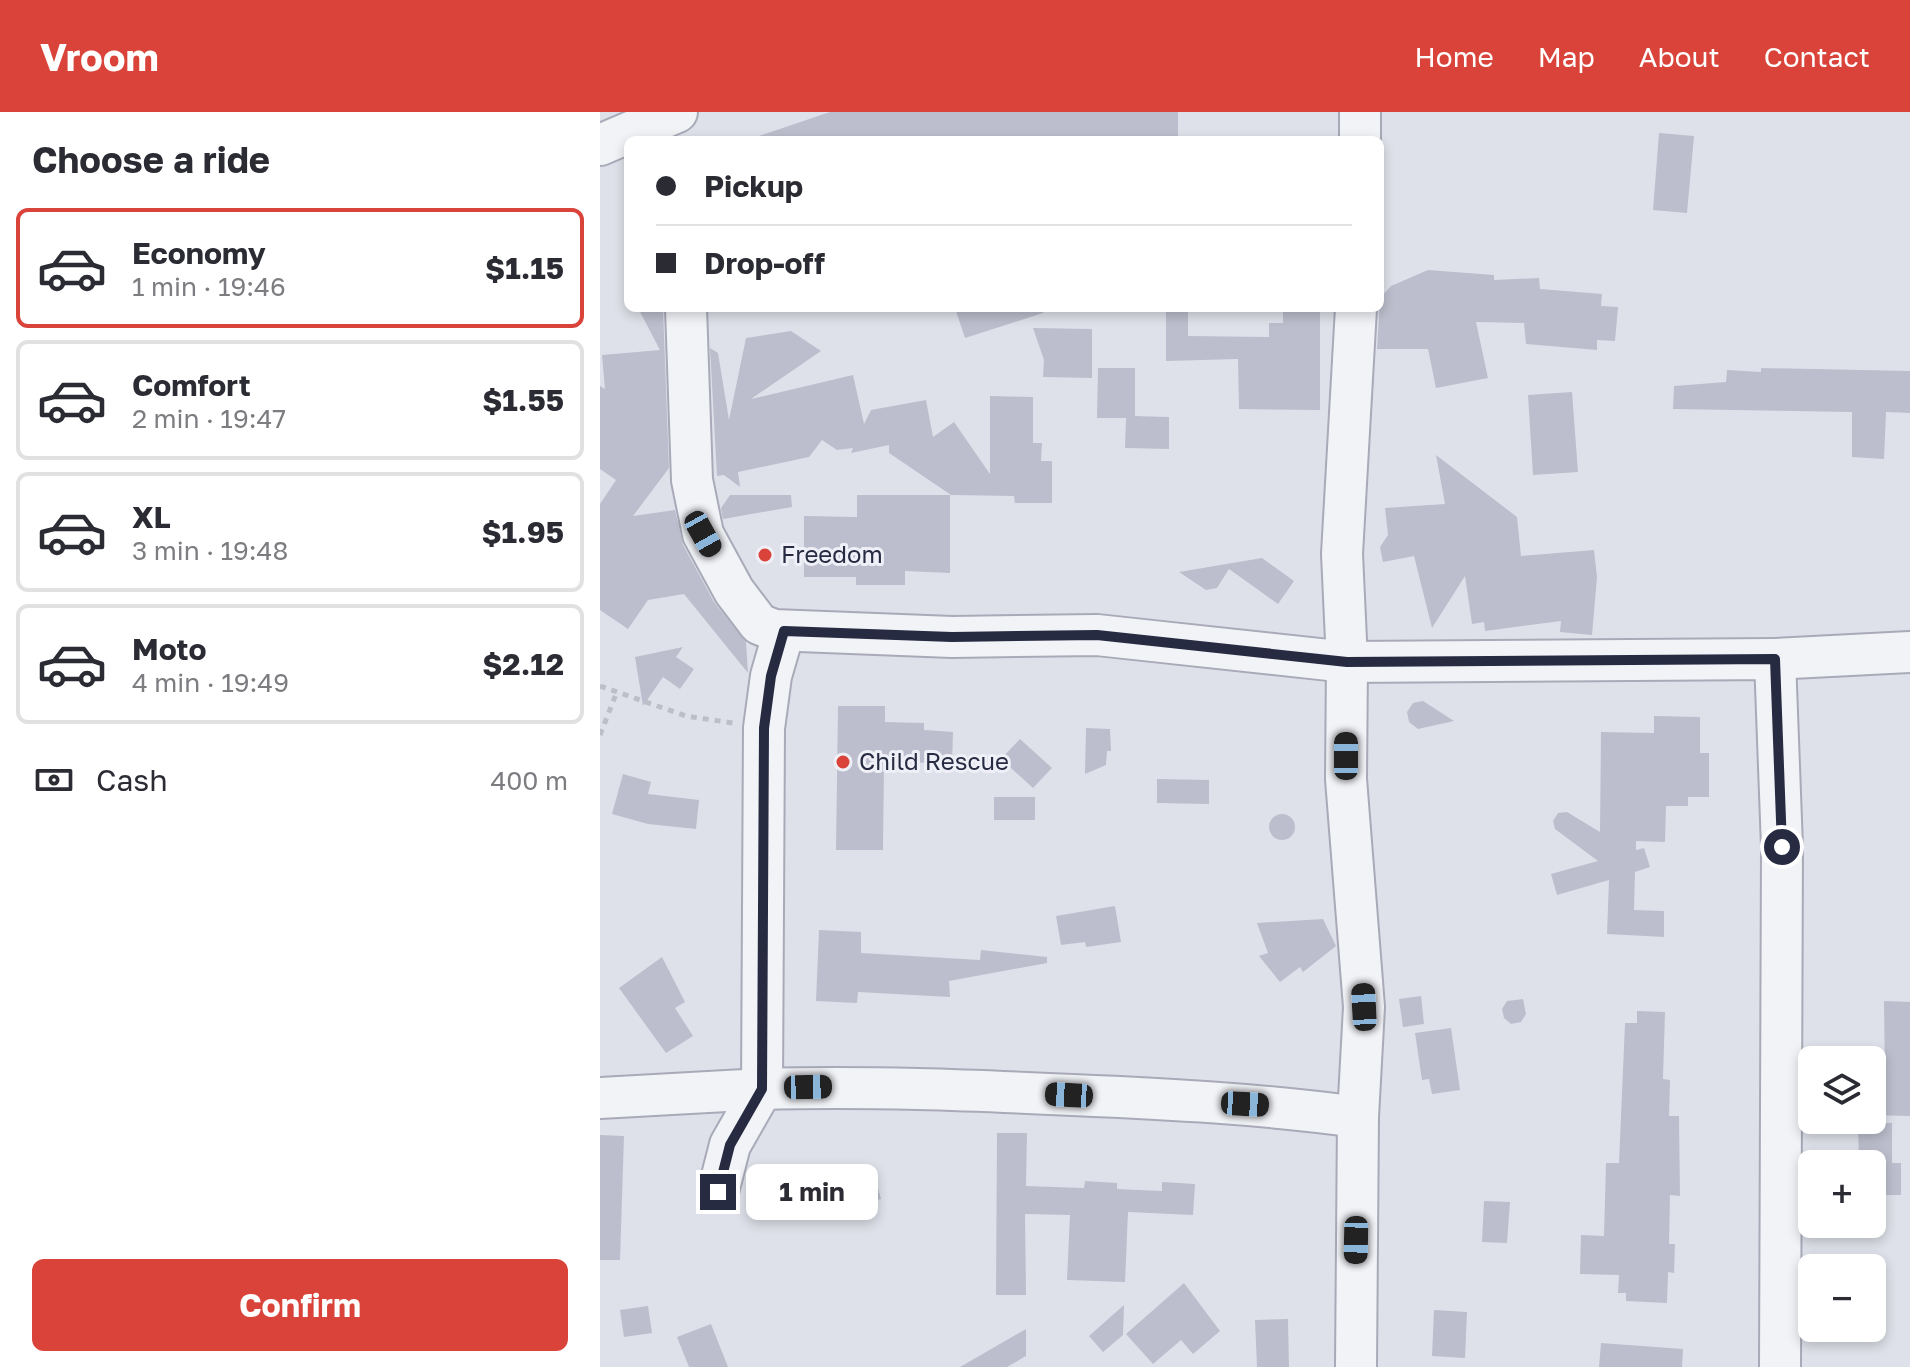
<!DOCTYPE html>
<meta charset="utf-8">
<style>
:root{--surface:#fff;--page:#f7f7f7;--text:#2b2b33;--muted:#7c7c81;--line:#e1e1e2;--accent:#da4339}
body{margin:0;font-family:"Golos Text",sans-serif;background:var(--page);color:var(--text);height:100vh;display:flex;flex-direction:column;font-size:30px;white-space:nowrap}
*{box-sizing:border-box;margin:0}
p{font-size:26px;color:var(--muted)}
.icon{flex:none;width:44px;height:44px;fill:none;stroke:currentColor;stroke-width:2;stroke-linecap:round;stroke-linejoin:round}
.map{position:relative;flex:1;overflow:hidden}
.side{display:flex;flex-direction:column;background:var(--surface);width:600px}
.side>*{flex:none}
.guide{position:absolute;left:24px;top:24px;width:760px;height:176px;border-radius:12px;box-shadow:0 4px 12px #0003;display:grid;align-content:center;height:176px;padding:0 32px;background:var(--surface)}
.controls{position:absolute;left:1198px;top:934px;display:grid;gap:16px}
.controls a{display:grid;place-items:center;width:88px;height:88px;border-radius:12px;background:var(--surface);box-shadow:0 4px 12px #0003;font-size:40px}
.end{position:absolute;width:36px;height:36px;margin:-18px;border:10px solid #262b42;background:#fff;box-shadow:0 0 0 4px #fff}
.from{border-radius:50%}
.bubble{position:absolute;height:56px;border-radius:12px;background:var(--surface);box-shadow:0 4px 12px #0003;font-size:26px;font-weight:700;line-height:56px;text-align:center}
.car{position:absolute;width:24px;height:48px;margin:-24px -12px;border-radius:10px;box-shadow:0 0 6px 2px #0007;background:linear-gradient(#222 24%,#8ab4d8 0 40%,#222 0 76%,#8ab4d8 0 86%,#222 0)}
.guide b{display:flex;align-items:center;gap:28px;height:76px;font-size:30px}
.guide b+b{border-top:2px solid var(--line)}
.guide i{width:20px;height:20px;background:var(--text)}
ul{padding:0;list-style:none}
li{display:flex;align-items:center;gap:24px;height:120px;margin:0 16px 12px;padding:0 16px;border:4px solid var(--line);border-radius:12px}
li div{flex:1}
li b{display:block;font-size:30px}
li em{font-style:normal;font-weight:700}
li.current{border-color:var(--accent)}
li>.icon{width:72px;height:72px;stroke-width:1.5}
h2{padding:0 32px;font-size:36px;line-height:96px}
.pay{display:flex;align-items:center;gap:20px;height:88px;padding:0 32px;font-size:30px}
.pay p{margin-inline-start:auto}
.action{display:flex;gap:16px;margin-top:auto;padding:16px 32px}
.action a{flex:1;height:92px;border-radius:12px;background:var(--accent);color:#fff;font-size:32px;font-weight:700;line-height:92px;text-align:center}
header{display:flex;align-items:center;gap:48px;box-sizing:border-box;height:112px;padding:0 40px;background:var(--accent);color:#fff}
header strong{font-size:38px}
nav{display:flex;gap:44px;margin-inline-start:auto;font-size:28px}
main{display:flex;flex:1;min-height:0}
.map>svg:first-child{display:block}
</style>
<header>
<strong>Vroom</strong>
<nav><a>Home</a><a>Map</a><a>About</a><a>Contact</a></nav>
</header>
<main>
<section class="side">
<h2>Choose a ride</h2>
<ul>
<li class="current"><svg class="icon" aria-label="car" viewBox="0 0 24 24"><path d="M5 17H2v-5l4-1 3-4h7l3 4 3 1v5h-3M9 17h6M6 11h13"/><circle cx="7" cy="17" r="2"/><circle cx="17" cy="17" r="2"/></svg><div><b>Economy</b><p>1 min · 19:46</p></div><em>$1.15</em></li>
<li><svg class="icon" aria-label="car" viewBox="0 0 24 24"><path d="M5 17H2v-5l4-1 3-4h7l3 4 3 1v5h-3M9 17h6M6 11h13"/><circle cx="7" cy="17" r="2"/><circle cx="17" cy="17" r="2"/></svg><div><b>Comfort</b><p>2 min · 19:47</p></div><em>$1.55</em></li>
<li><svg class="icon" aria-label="car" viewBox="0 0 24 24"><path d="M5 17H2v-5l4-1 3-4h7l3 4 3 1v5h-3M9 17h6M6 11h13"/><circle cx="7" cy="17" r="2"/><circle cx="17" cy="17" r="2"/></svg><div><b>XL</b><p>3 min · 19:48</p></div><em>$1.95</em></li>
<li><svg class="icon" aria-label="car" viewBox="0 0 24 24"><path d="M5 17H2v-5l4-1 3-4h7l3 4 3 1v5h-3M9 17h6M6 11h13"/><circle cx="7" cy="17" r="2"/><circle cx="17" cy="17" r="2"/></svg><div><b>Moto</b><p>4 min · 19:49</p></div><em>$2.12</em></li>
</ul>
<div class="pay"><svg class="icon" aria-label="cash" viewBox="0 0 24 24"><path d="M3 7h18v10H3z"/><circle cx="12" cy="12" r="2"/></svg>Cash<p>400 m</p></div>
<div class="action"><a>Confirm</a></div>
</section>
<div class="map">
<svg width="1310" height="1255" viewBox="0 0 1310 1255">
<rect width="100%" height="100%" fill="#dfe1ea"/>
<g fill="#bcbecd">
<polygon points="230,0 578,0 578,28 160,28 159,24"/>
<polygon points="1059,21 1094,24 1087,101 1053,98"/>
<polygon points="828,158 894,163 894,168 939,166 940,177 1002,182 1001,194 1018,195 1015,229 997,228 997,238 926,232 924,211 876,210 888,266 836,276 828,237 777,237 780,186 791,174"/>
<polygon points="38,196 63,196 69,356 33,404 75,398 83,433 114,490 146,530 148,561 84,482 48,488 28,517 0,498 0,392 16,368 0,357 0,274 5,277 2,243 60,238"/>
<polygon points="355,196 443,196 443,201 365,226"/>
<polygon points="566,196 588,196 588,224 669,225 669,211 683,211 683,196 720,196 720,298 639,297 638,247 566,249"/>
<polygon points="433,216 492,217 492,266 443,265 444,248"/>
<polygon points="191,219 221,239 151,287 253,263 264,312 271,298 326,288 333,325 354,310 390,362 390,284 433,285 433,331 442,331 441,349 452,349 452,391 415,391 414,384 351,383 289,341 289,333 251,341 253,336 237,338 222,328 209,345 138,360 140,375 124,363 117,364 110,236 118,241 129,308 146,226"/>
<polygon points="498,256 535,256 535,304 569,305 569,337 525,336 526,306 497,306"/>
<polygon points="1161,256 1310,259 1310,301 1286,300 1284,347 1252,345 1252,300 1073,297 1074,274 1126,270 1127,258 1161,260"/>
<polygon points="972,280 978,360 933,363 928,283"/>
<polygon points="836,343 917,405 921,444 994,438 997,465 992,523 960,520 961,509 885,519 884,510 872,512 865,464 832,516 814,444 783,450 780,435 788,423 785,396 845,392"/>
<polygon points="130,383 191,383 192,395 123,407 121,396"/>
<polygon points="257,383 350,383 350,461 305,459 305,473 256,473 256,465 204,465 204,404 257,405"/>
<polygon points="662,446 694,469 678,492 629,457 617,476 606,478 579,460"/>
<polygon points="83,535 76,545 94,557 80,577 63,565 43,594 35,545"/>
<polygon points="823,589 854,609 818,617 809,610 807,600 813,591"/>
<polygon points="238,594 285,594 285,610 324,611 324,618 353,620 352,652 284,649 283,738 236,738"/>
<polygon points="1054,604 1100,605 1100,641 1109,641 1109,685 1088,685 1088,694 1066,694 1065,730 1036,729 1036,738 1044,736 1050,755 1035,760 1034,798 1064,799 1064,825 1007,822 1009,768 957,783 951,762 998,749 955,717 953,709 958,701 967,700 1000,720 1001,620 1054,621"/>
<polygon points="486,616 510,617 511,639 507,639 506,653 485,662"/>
<polygon points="420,627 452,656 433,676 401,647"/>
<polygon points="23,662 51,670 48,682 99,688 96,717 48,712 12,702"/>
<polygon points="557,667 609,668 609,692 557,691"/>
<rect x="394" y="685" width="41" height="23"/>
<circle cx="682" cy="715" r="13"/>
<polygon points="515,794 521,830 486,835 485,830 461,833 456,804"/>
<polygon points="723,807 736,834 703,860 700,855 680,870 659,844 668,841 657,811"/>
<polygon points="219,818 261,820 261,841 380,848 381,838 447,845 447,851 349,869 350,885 258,880 257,891 216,889"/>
<polygon points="62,845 85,890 75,896 93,924 66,941 19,876"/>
<polygon points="821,884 824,912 803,915 799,887"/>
<polygon points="923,887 926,902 921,910 911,912 904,906 902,897 907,889"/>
<polygon points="1284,889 1310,890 1310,1004 1272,1003 1272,965 1285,966"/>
<polygon points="1037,899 1065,900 1063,967 1070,968 1069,1004 1079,1004 1080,1084 1070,1083 1069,1132 1075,1132 1074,1161 1068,1160 1067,1191 1026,1189 1026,1181 1018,1181 1019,1163 980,1162 981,1123 1004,1124 1006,1051 1019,1051 1025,911 1037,911"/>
<polygon points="851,916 860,978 832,982 829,967 822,968 815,921"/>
<polygon points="1258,1011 1292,1011 1292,1051 1301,1051 1301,1083 1272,1083 1272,1052 1259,1052"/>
<polygon points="397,1021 427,1021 426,1074 484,1076 485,1069 517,1071 517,1077 562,1079 562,1070 595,1072 593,1103 528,1100 525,1170 467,1168 470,1103 425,1102 426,1183 396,1183"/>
<polygon points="0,1023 24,1024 20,1148 0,1148"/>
<polygon points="228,1058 274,1061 281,1087 220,1103 212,1069 230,1065"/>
<polygon points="884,1089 910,1090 907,1131 882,1130"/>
<polygon points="584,1171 620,1219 593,1242 581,1228 553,1252 526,1222"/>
<polygon points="524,1193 523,1223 503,1240 489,1224"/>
<polygon points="48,1194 52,1221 24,1225 20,1198"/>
<polygon points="834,1198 867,1200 865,1246 832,1244"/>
<polygon points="688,1207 689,1255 657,1255 655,1208"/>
<polygon points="111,1212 128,1255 89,1255 77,1225"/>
<polygon points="426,1217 426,1244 407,1255 360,1255"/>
<polygon points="1001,1231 1083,1237 1082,1255 999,1255"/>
</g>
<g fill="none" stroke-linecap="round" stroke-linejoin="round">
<g stroke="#a8aab8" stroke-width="44">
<g id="minor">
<polyline points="760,0 760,28"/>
<polyline points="0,33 77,0"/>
<polyline points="86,196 92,368 103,422 134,479 159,512 174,518 352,525 497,523 747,550 1175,547 1182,735 1180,1255"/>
<polyline points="756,196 742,442 747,550 746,667 764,895 758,1005 756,1255"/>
<polyline points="1175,547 1310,540"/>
<polyline points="0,986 162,977 164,616 171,564 184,519"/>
<path d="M118,1080l12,-47 32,-56c104,-3 207,1 311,6 95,4 190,9 285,22"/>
</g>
</g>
<g stroke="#bdbfc8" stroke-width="5" stroke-dasharray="6 6" stroke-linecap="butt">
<polyline points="0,574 86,604 133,611"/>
<polyline points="0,623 16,582"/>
</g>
<use href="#minor" stroke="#f2f3f7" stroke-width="40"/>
</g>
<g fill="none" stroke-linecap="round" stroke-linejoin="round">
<polyline stroke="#262b42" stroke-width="10" points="118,1080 130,1033 162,977 164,616 171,564 184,519 352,525 497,523 747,550 1175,547 1182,735"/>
</g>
<g fill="#da4339" stroke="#eff0f7" stroke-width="3">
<circle cx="165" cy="443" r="8"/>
<circle cx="243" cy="650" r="8"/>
</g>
<g text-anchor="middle" stroke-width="6" stroke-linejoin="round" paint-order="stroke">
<g font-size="24" fill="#262b42" stroke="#eff0f7" text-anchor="start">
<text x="181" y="451">Freedom</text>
<text x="259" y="658">Child Rescue</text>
</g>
</g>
</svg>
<div class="controls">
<a><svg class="icon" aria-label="layers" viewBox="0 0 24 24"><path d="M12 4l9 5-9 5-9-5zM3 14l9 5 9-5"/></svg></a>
<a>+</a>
<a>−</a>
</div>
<i class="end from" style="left:1182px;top:735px"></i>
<i class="end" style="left:118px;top:1080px"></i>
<div class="bubble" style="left:146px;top:1052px;width:132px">1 min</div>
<i class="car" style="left:103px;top:422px;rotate:151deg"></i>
<i class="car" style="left:746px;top:644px;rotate:0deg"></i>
<i class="car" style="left:764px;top:895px;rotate:357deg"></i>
<i class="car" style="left:208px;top:975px;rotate:89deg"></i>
<i class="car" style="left:469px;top:983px;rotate:273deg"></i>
<i class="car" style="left:645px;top:992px;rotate:93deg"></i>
<i class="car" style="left:756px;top:1128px;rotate:181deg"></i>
<div class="guide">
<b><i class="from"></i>Pickup</b>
<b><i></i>Drop-off</b>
</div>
</div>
</main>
